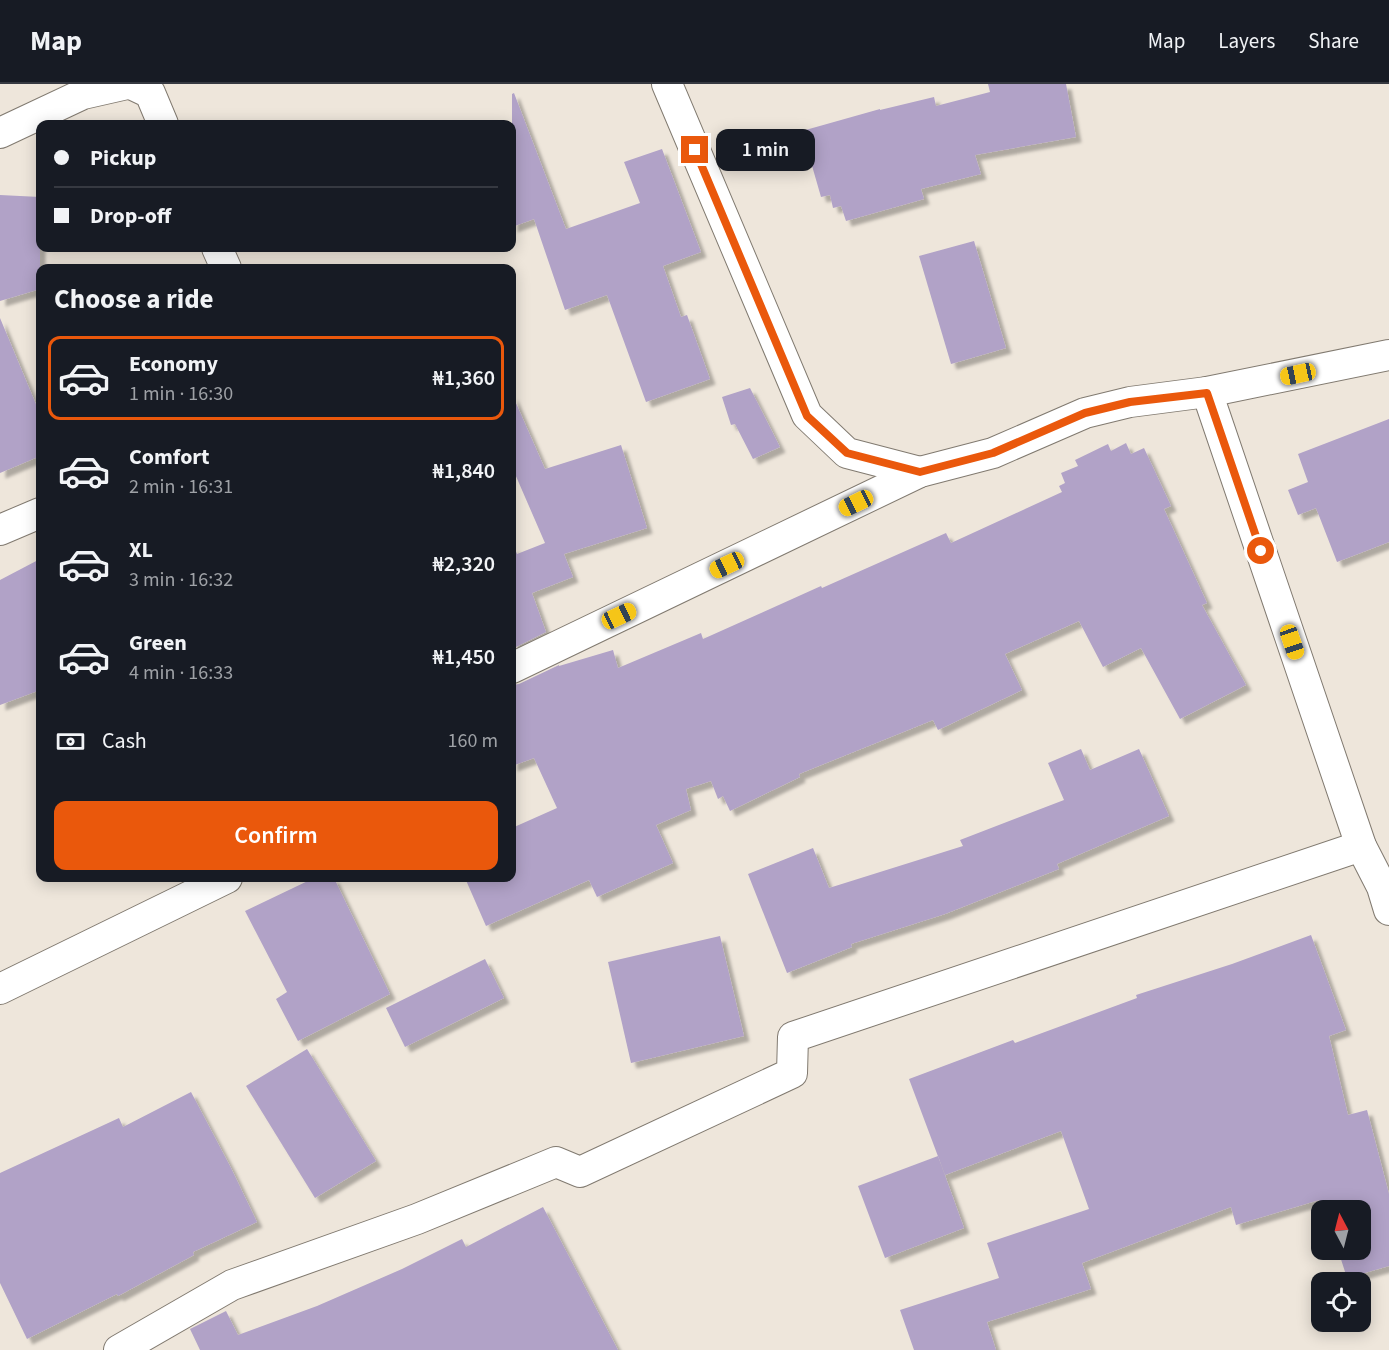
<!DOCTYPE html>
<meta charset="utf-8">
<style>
:root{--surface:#171b24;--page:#242831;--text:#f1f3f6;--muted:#9ea1a6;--line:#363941;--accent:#ea580c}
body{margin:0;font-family:"Source Sans 3",sans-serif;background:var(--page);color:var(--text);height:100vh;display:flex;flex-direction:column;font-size:22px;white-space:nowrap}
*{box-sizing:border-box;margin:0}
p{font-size:20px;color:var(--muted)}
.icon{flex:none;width:33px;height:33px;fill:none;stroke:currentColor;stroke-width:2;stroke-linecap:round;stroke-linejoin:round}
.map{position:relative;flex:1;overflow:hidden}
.panel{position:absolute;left:36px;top:180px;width:480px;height:618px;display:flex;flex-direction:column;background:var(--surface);border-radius:12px;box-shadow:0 3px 15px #0003}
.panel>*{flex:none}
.banner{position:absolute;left:36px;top:36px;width:480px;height:132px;border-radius:12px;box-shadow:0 3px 15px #0003;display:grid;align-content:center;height:132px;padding:0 18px;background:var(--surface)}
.needle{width:39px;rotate:353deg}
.fabs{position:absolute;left:1311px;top:1116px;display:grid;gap:12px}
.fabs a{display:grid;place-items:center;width:60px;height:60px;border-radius:12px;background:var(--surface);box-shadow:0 3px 15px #0003;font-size:30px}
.end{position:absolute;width:27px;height:27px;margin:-14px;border:8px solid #ea580c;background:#fff;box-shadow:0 0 0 3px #fff}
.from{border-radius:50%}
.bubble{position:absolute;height:42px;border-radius:12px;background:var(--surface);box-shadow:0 3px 15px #0003;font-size:20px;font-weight:600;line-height:42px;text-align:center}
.car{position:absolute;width:18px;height:36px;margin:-18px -9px;border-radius:8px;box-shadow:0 0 4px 2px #0007;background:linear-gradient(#f5c518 24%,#345 0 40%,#f5c518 0 76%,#345 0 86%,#f5c518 0)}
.banner b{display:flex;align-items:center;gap:21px;height:57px;font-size:22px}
.banner b+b{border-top:2px solid var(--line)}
.banner i{width:15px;height:15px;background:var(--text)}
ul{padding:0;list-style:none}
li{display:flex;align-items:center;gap:18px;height:84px;margin:0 12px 9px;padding:0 6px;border:3px solid transparent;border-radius:12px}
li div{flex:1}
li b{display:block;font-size:22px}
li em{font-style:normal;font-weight:600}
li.current{border-color:var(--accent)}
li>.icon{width:54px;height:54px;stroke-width:1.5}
h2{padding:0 18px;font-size:27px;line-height:72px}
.pay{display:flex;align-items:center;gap:15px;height:66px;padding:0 18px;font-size:22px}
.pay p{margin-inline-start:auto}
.action{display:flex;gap:12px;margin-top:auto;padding:12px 18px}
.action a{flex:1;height:69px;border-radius:12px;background:var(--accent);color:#fff;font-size:24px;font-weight:600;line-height:69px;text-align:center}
header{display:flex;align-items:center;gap:36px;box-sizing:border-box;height:84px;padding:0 30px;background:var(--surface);border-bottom:2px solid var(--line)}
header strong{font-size:28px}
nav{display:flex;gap:33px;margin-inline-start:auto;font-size:21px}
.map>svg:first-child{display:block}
</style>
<header>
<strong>Map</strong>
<nav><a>Map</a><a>Layers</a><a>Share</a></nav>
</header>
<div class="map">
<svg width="1389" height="1266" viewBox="0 0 1389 1266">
<defs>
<filter id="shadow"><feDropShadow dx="5.5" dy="5.5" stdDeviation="1.5" flood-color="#0004"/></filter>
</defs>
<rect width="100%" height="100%" fill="#eee6db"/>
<g fill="#b1a2c7" filter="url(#shadow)">
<polygon points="988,0 1066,0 1076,53 975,71 981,90 921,105 924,115 846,137 841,122 833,124 830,111 821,113 802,47 880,25 880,26 934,13 936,22 990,8"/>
<polygon points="514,9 566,145 640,119 624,78 662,65 701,168 663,182 681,233 687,231 710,295 646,318 607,211 565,226 534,135 512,143 512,10"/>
<polygon points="0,111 40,113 40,205 0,217"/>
<polygon points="974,157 1006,264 951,280 919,172"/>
<polygon points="0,234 40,330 40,372 0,389"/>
<polygon points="750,304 780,363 753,375 735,340 731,341 722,313"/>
<polygon points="512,310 545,385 621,361 647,444 564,470 573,493 532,509 546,548 512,565 512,464 514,463 517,470 545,459 512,383"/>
<polygon points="1389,335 1389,458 1337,478 1316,424 1298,431 1288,406 1308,398 1298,370"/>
<polygon points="1126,359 1131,370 1144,364 1171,422 1164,425 1207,519 1202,521 1246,601 1180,635 1141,564 1103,583 1079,537 1005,570 1022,606 938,646 933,636 799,690 800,693 730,727 723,712 718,715 711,697 686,705 691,726 656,741 673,779 597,813 589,796 486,842 465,794 512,794 512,744 557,724 534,674 512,682 512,601 519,600 559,581 559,582 613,566 618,584 701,549 703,555 821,502 822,504 946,449 951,459 1062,408 1059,402 1065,399 1061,389 1078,382 1075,376 1108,360 1111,367"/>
<polygon points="40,475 40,606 0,621 0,496"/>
<polygon points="1081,665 1090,686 1139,665 1169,732 1057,780 1059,785 945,830 851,860 852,863 787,889 748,790 813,764 829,804 963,762 960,756 1064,716 1048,679"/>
<polygon points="314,794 334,794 390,910 298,957 276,915 287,908 245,827"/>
<polygon points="1311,851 1346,946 1329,952 1348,1031 1367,1026 1389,1110 1389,1182 1347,1194 1338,1166 1360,1166 1360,1126 1322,1126 1319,1116 1236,1141 1231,1123 1082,1179 1091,1205 987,1238 996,1266 914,1266 900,1226 999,1194 987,1159 1089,1125 1061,1047 945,1091 909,995 1013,956 1015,959 1137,914 1136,911 1232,880"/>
<polygon points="720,852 744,952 631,979 608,878"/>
<polygon points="485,875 504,914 405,963 386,924"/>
<polygon points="307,965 376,1077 315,1114 246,1002"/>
<polygon points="191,1008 231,1084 257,1138 193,1168 194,1171 118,1212 117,1210 27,1255 0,1199 0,1089 119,1034 123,1043"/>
<polygon points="938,1072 964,1144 885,1174 858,1102"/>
<polygon points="543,1123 618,1266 200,1266 190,1245 226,1227 238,1251 317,1222 402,1185 462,1155 466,1163"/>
</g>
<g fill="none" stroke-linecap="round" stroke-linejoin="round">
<g stroke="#817a70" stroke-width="32">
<g id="minor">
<polyline points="131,0 150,9 163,40"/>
<polyline points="667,0 807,331 847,369 920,388"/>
<polyline points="0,49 83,10 127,0"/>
<polyline points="217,164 226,184"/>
<polyline points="1207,308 1361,762 1382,803 1389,826"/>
<polyline points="0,446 40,429"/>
<polyline points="512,584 920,388 993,369 1085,329 1130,318 1207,308 1389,271"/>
<polyline points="0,905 227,794"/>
<polyline points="119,1266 232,1201 417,1135 556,1078 580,1088 792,989 793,953 1361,762"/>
</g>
</g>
<use href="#minor" stroke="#fff" stroke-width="30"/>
</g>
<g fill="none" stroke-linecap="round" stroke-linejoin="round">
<polyline stroke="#ea580c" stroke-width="8" points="695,66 807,332 847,369 920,388 993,369 1085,329 1130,318 1207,309 1261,467"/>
</g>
</svg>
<div class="fabs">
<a><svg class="needle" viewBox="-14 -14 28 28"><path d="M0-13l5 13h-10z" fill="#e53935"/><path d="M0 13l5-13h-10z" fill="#9ea1a6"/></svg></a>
<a><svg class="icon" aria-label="locate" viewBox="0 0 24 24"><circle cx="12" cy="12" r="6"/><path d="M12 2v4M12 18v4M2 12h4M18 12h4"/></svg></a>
</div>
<i class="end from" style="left:1261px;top:467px"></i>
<i class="end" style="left:695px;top:66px"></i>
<div class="bubble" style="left:716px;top:45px;width:99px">1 min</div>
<i class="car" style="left:1298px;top:290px;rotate:258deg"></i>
<i class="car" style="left:856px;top:419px;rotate:244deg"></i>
<i class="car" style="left:727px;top:481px;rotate:245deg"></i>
<i class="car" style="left:619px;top:532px;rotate:65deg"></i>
<i class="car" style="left:1292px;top:558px;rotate:161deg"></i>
<div class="banner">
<b><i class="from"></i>Pickup</b>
<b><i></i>Drop-off</b>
</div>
<section class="panel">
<h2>Choose a ride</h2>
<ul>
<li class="current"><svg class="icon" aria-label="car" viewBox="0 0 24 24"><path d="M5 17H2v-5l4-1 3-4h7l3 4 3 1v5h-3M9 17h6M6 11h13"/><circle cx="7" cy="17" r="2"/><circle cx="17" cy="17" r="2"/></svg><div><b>Economy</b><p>1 min · 16:30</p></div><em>₦1,360</em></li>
<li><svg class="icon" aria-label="car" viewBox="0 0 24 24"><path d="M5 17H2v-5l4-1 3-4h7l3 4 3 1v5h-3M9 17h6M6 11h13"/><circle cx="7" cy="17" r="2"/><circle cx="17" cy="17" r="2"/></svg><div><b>Comfort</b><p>2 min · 16:31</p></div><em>₦1,840</em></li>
<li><svg class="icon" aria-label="car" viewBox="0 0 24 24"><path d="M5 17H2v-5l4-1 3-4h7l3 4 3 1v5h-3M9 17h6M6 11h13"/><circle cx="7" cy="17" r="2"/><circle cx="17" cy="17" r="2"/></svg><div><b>XL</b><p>3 min · 16:32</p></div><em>₦2,320</em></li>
<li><svg class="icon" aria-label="car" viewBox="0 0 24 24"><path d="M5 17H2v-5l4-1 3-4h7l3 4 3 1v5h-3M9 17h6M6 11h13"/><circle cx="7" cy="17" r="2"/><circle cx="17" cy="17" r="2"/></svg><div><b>Green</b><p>4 min · 16:33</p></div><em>₦1,450</em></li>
</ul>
<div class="pay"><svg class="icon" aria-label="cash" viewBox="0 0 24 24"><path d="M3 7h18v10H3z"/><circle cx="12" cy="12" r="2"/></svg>Cash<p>160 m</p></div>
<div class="action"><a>Confirm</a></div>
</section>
</div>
